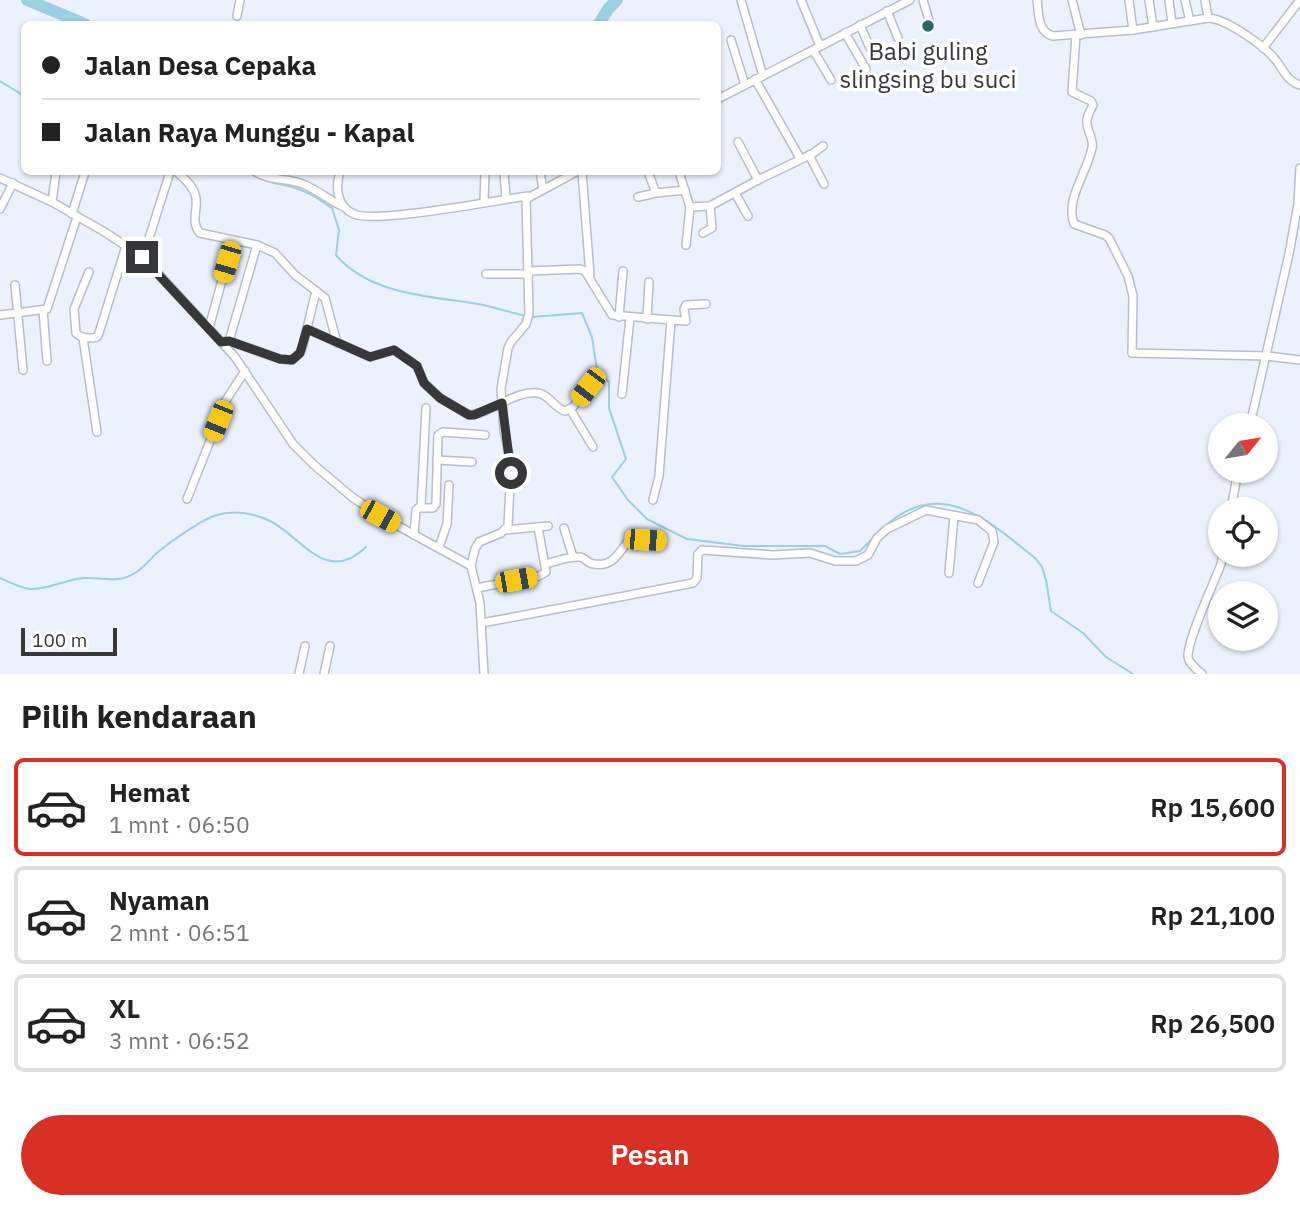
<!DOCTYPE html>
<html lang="id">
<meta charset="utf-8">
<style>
:root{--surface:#fff;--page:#f6f6f6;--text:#222;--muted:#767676;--line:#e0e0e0;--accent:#d93025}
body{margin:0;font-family:"IBM Plex Sans",sans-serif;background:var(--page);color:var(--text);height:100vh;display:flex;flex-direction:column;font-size:26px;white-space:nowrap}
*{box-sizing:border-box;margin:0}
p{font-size:23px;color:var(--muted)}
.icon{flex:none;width:38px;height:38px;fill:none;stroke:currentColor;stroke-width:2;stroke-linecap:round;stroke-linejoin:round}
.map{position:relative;height:674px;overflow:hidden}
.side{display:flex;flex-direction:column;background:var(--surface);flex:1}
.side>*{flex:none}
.top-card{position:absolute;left:21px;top:21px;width:700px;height:154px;border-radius:10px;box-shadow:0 2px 5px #0004;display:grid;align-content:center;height:154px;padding:0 21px;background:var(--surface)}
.needle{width:46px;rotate:60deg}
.controls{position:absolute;left:1208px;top:413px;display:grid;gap:14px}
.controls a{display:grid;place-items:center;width:70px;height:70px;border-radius:50%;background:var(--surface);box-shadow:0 2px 5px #0004;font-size:35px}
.scale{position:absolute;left:21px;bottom:18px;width:96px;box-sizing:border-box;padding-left:7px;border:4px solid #35373b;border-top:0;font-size:19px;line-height:24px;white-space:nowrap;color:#35373b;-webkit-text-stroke:5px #fff;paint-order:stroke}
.end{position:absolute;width:32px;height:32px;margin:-16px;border:9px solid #35373b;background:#fff;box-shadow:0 0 0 4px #fff}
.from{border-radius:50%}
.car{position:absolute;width:21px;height:42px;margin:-21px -10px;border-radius:9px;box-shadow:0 0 5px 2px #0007;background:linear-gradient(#f5c518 24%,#345 0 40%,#f5c518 0 76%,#345 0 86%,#f5c518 0)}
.top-card b{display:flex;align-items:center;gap:24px;height:66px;font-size:26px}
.top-card b+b{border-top:2px solid var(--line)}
.top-card i{width:18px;height:18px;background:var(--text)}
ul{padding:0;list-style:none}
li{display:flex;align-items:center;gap:21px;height:98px;margin:0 14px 10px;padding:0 7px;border:4px solid var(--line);border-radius:10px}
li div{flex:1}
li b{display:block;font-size:26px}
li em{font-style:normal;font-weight:600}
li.current{border-color:var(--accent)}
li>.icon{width:63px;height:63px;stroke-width:1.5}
h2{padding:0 21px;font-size:32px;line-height:84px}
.primary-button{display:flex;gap:14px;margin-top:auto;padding:14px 21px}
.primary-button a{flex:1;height:80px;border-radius:42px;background:var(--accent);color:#fff;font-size:28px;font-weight:600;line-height:80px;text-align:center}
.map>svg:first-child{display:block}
</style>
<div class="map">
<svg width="1300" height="674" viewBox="0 0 1300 674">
<rect width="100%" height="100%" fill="#ecf2fd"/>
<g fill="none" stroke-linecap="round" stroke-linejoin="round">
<g stroke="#9ad0e3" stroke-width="2">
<polyline points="0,81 24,96"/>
<polyline points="247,172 256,176"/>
<path d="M261,178c11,6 22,6 34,10 14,4 25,12 37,20l7,22 -3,25c34,40 94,41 142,49 17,3 32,9 49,12"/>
<polyline points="532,317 582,313 592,337 597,370 609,382 609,408 626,459 612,477 628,500 647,519 687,539 744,546 825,546 840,554 860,551 872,539"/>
<path d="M882,529c57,-55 106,-9 154,30l6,8 4,13 5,31 32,22 23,24 27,17"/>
<path d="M0,578c9,4 20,10 30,11 18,1 34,-9 53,-11 18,-1 35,6 52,-5 9,-5 15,-14 23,-21 12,-10 46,-34 59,-37 17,-5 37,-2 53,6 31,15 56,65 96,26"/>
</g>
<g stroke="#9ad0e3" stroke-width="12">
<polyline points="27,0 85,24"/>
<polyline points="599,24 608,9 617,0"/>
</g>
<g stroke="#b8bec9" stroke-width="10">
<g id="minor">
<polyline points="741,0 763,76"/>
<polyline points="801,0 820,46"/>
<polyline points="923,0 931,27"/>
<path d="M1037,0c2,13 0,32 16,36l80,-6 75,-12c17,0 55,27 66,40 9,10 12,23 26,27"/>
<polyline points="1072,0 1081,35"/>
<polyline points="1129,0 1133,30"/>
<polyline points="1149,0 1153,27"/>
<polyline points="1169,0 1172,23"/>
<polyline points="1185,0 1190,21"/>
<polyline points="1205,0 1208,18"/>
<polyline points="887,11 898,38"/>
<polyline points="237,16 240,0"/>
<polyline points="860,25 870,48"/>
<polyline points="845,33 866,69"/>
<path d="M1076,35l-4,57 19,9 2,4c-2,5 -6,10 -6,16 -1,9 7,17 5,27 -5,25 -27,51 -18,76l31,11 4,3 19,38 5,20 -1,57 135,3 33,4"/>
<polyline points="731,40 745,85"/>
<polyline points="1263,48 1300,0"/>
<polyline points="813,50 831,80"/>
<polyline points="755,79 800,158"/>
<polyline points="718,99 910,0"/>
<polyline points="738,142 758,180"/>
<polyline points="809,155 824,184"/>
<path d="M177,172c7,6 15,13 18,22 5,14 -6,27 5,39l57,12 18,8 20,22 30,23 12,45"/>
<path d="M256,172c16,10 32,5 49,13 14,6 25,16 39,22"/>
<path d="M340,172c-5,15 -3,35 14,42 22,10 142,-14 174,-18"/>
<polyline points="504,172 506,198"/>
<polyline points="540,172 543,189"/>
<polyline points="582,172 590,275"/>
<polyline points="648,172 656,193 685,190"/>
<polyline points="679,172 690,207 686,245"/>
<polyline points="0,178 52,202 103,231 143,257 235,357 293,444 314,465 352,497 380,516 471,566 480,603 484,674"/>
<polyline points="735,193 748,216"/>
<polyline points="638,197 656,193"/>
<polyline points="484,201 485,172"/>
<polyline points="52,202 56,172"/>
<polyline points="690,207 710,206 758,180 812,154 823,146"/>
<polyline points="0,209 13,183"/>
<polyline points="72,214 85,172"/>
<polyline points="703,233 712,228 710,206"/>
<polyline points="143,257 170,172"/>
<polyline points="529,271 580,269 585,271 612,315 671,320 659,476 653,500"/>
<path d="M89,272l-15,37 2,24c6,6 13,6 21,4l2,-4 27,-87"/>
<polyline points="486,274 529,274"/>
<polyline points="15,285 23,370"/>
<polyline points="43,310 47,361"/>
<polyline points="0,315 47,309 77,217"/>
<polyline points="619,317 623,271"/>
<polyline points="647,319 649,282"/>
<polyline points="671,320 686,321 684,309 686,305 706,304"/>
<polyline points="209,328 233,240"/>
<path d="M307,329l63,28 24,-7 23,16 7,17 16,15 29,17c24,-2 45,-25 69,-22 12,2 16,15 27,18l8,-4 15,-20"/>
<polyline points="83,338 97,432"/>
<polyline points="229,341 257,245"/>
<polyline points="221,342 229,341 280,359 292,360 300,353 303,345 316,291"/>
<polyline points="622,394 630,318"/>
<polyline points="570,409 593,447"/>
<polyline points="1250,425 1289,254 1298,204 1300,168"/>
<polyline points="437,460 472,462"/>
<polyline points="187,499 218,421 217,414 245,371"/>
<polyline points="421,507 426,408"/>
<polyline points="1231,509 1238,471"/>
<polyline points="564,528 573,557"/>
<polyline points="505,530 548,526"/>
<polyline points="414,535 416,510 418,508 433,508 436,504 438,435 443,432 485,435"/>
<polyline points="439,547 447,524 449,485"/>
<path d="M546,564c10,-3 23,-8 34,-7 6,1 8,7 14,7 20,3 25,-12 35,-24l30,1"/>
<polyline points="471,566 475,549 479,542 501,533 508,526 511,465 504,430 501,389 508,348 511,342 526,324 529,314 526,199 576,172"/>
<polyline points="949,573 954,516"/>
<polyline points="477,588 539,576 546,572 538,527"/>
<polyline points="482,623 693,583 697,578 698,554 702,550 773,555 810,553 835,561 856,561 868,555 877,538 887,529 926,510 978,520 992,531 994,542 978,583"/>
<polyline points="299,674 305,646"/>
<polyline points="324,674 330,646"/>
<path d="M1202,674c-5,-5 -13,-10 -14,-17 -1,-17 26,-74 33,-93l2,-9"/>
</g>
</g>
<use href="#minor" stroke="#fff" stroke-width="7"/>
</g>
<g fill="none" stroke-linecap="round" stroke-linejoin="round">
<polyline stroke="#35373b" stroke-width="9" points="142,257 221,342 229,341 280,359 292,360 300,353 307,329 370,357 394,350 417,366 424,383 440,398 469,415 474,415 502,403 511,473"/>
</g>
<circle fill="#226d6a" stroke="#fff" stroke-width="2.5" cx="928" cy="26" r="7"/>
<g text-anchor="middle" stroke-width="7" stroke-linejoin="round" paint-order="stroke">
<g font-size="24" fill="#35373b" stroke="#fff">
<text x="928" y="60">Babi guling<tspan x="928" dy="28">slingsing bu suci</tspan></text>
</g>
</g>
</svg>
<div class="controls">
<a><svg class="needle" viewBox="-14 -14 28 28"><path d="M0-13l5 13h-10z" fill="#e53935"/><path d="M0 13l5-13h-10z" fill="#767676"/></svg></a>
<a><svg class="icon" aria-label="locate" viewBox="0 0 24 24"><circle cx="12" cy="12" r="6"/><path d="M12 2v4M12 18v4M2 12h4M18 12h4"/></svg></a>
<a><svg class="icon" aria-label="layers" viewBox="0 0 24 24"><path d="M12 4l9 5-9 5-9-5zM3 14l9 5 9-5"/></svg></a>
</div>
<div class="scale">100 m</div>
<i class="end from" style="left:511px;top:473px"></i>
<i class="end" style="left:142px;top:257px"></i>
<i class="car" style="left:227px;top:262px;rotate:196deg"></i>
<i class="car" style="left:588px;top:387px;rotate:217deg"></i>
<i class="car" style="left:218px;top:421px;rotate:202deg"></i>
<i class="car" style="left:380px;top:516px;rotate:119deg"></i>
<i class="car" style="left:645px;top:540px;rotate:93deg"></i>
<i class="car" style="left:516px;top:580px;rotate:80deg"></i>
<div class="top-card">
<b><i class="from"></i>Jalan Desa Cepaka</b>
<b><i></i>Jalan Raya Munggu - Kapal</b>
</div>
</div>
<section class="side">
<h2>Pilih kendaraan</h2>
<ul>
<li class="current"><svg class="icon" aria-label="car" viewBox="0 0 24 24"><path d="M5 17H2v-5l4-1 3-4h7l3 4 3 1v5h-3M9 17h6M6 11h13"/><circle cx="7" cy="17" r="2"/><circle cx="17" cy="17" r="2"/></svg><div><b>Hemat</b><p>1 mnt · 06:50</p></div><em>Rp 15,600</em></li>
<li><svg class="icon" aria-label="car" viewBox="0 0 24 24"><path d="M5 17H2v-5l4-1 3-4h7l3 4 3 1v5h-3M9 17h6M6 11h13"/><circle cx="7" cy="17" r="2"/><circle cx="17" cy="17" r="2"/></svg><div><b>Nyaman</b><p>2 mnt · 06:51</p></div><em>Rp 21,100</em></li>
<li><svg class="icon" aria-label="car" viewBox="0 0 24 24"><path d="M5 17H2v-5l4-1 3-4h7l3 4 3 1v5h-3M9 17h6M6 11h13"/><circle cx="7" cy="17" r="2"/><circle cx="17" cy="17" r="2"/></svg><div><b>XL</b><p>3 mnt · 06:52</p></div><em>Rp 26,500</em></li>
</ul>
<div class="primary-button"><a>Pesan</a></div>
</section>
